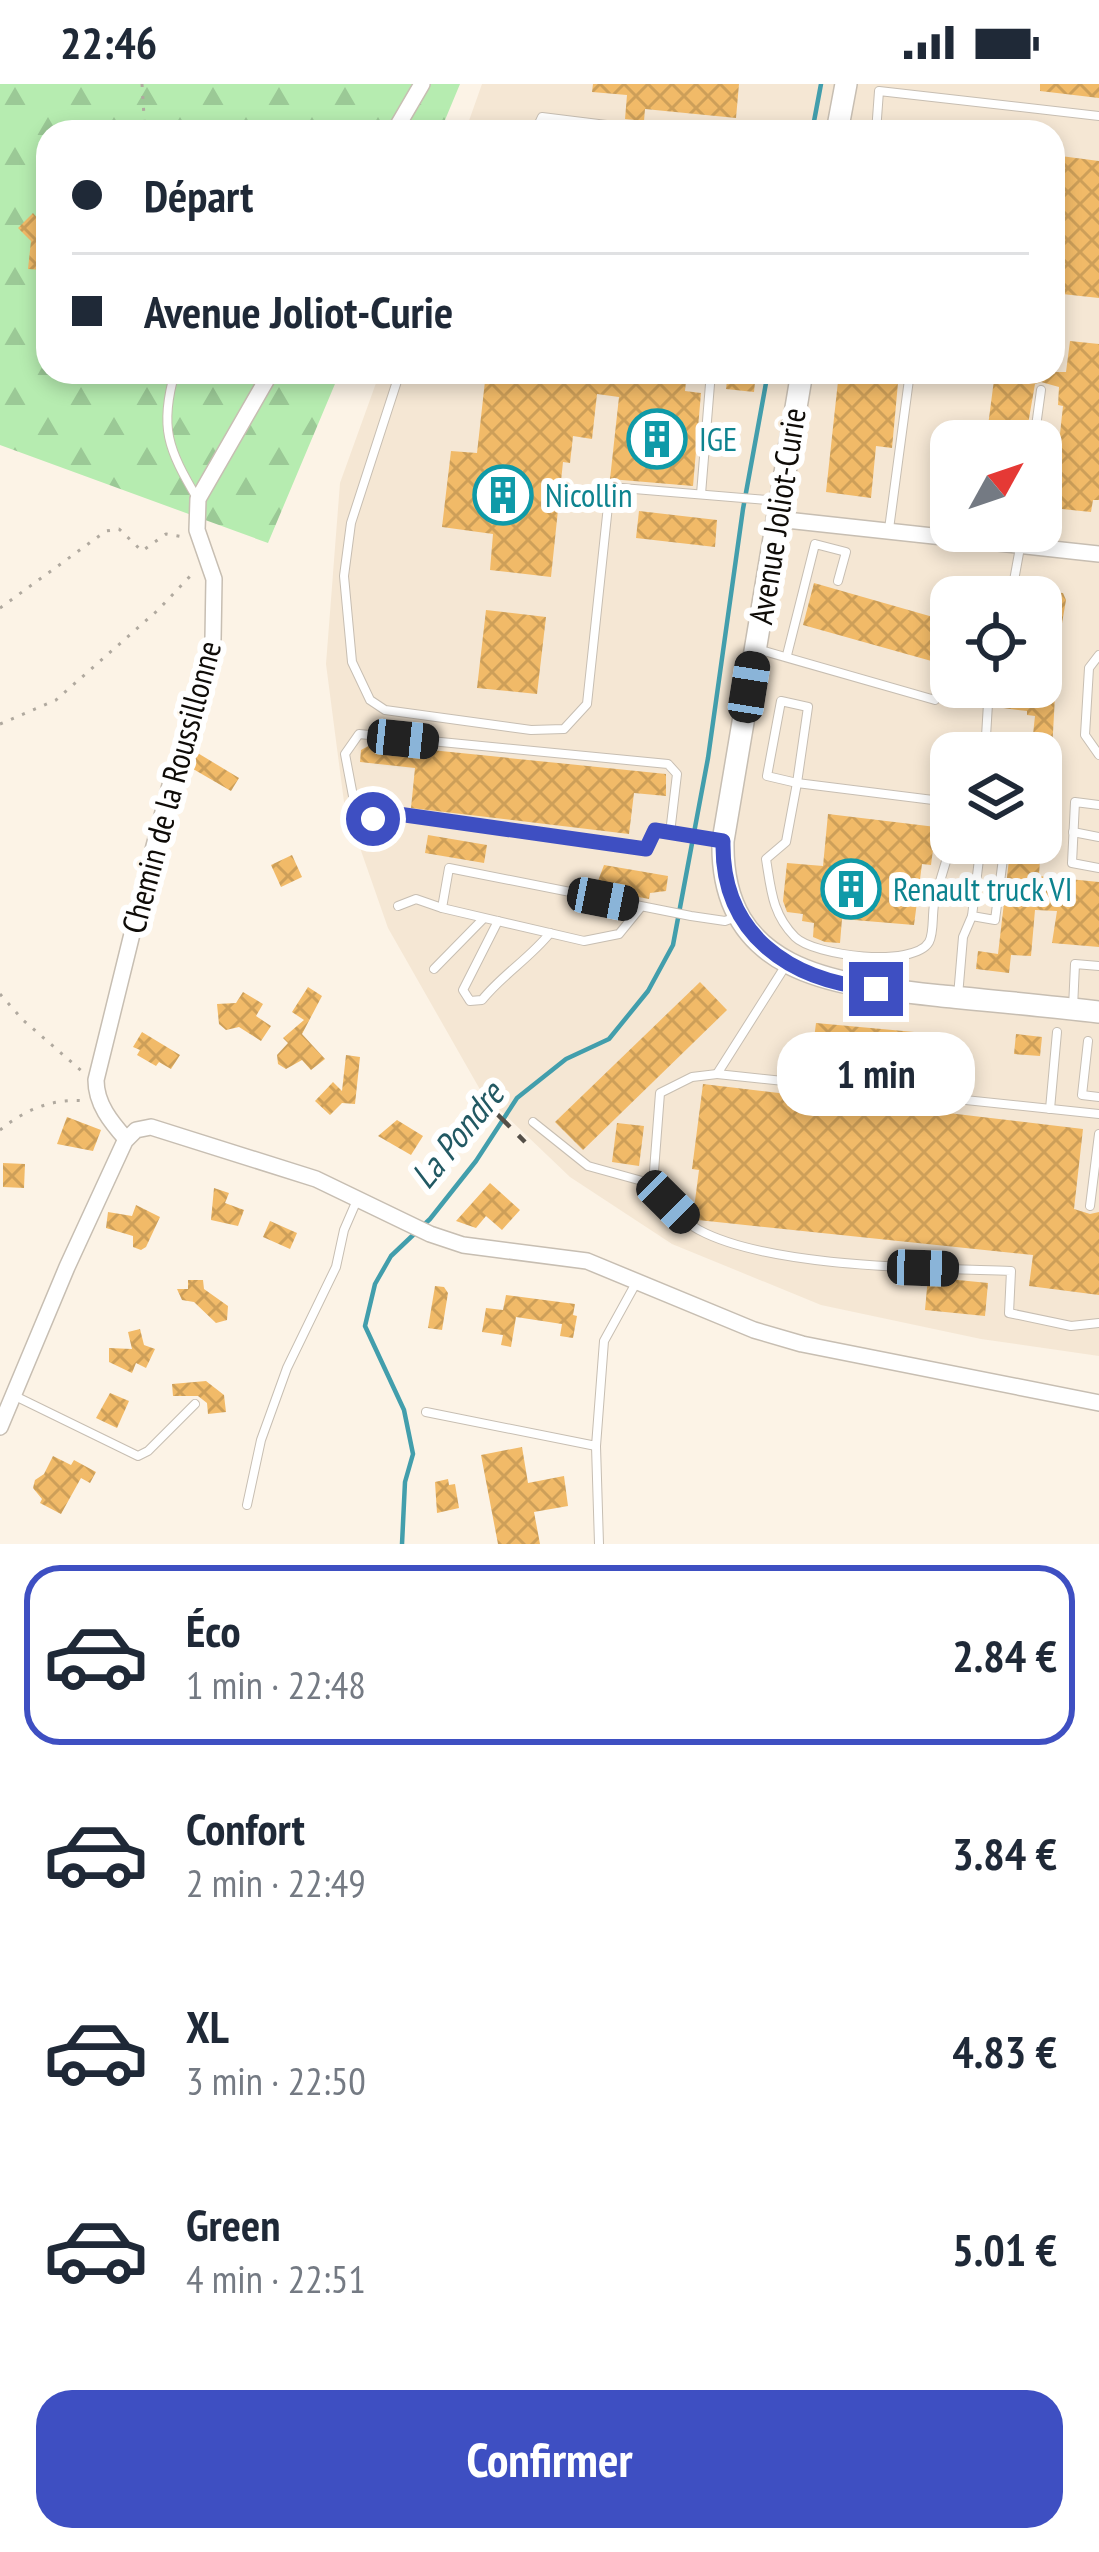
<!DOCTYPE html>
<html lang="fr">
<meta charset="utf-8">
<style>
:root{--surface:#fff;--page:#f2f2f3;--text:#1f2937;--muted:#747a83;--line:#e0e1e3;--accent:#3e4fc2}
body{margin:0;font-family:"PT Sans Narrow",sans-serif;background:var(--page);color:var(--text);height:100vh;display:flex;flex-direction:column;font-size:45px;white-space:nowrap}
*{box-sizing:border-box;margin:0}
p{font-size:39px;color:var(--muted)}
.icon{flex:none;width:66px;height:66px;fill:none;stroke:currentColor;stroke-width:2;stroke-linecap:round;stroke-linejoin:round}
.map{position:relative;height:1460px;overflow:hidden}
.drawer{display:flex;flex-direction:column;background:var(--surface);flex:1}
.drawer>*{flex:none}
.hud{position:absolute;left:36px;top:36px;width:1029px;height:264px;border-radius:36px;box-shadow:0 6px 18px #0003;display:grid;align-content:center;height:264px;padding:0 36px;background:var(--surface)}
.needle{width:78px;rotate:50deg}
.tools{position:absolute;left:930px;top:336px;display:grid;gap:24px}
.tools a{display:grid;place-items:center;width:132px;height:132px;border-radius:24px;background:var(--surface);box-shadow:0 6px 18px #0003;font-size:60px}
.end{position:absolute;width:54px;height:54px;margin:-27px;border:15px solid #3e4fc2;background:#fff;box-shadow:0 0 0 6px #fff}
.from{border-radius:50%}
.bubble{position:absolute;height:84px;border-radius:36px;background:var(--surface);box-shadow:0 6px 18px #0003;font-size:39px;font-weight:600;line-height:84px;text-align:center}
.car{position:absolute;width:36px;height:72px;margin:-36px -18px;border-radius:15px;box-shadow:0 0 9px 3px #0007;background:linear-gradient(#222 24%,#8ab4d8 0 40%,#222 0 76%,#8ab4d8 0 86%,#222 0)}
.hud b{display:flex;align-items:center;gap:42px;height:114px;font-size:45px}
.hud b+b{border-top:3px solid var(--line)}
.hud i{width:30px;height:30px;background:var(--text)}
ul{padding:21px 0 0;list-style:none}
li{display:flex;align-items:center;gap:36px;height:180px;margin:0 24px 18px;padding:0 12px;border:6px solid transparent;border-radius:36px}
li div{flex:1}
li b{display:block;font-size:45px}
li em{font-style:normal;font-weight:600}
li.current{border-color:var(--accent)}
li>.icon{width:108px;height:108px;stroke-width:1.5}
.button{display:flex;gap:24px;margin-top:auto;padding:24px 36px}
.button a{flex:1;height:138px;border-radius:36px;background:var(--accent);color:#fff;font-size:48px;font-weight:600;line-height:138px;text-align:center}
.status{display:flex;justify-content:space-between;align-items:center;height:84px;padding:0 60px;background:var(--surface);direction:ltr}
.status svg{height:33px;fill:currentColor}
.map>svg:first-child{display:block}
</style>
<div class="status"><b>22:46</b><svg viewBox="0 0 49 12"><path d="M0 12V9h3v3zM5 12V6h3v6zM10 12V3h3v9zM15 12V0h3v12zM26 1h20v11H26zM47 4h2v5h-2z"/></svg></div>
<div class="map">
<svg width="1099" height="1460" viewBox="0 0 1099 1460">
<defs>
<pattern id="forest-firs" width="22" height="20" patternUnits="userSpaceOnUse" patternTransform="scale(3)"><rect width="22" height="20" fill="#b6ecb0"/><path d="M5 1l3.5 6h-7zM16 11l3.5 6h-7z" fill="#9bc996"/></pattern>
<pattern id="building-cross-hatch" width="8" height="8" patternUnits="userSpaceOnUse" patternTransform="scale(3)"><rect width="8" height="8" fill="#f1ba68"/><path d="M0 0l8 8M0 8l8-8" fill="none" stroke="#cd9f59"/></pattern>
</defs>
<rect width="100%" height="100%" fill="#fcf3e6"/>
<path fill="#f5e7d4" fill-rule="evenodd" d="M482,0h617v1272l-118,-17 -160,-34 -149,-61 -102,-67 -88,-84 -94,-165 -44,-126 -18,-138 14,-181 40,-111h673v-240h-588zM951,357h90v90h-90zM951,513h90v90h-90zM951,669h90v90h-90z"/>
<polygon fill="url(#forest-firs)" points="0,0 460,0 440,48 48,48 48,288 340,288 268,459 0,361"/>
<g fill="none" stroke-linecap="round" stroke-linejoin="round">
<g stroke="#429eac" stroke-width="4.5">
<polyline points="812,48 821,0"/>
<polyline points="402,1460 405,1398 413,1370 404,1326 365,1242 375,1200 391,1172 430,1135 476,1077 517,1014 566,975 609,955 648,907 673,861 708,674 743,425 768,288"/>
</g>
</g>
<g fill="url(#building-cross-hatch)">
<polygon points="593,0 739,0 736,34 645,25 644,37 625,35 627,11 592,8"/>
<polygon points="1040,0 1099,0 1099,14 1040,7"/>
<polygon points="1053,71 1099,77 1099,214 1053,209"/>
<polygon points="33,129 48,146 42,186 28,185 31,157 18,144"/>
<polygon points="1070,257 1099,260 1099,416 1093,416 1091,428 1052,424 1063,322 1058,321 1059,303 1041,298 1035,300 1027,346 988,342 995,288 1066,288"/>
<polygon points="486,288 687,288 685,307 701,309 693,402 610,395 619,313 597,310 592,355 573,352 570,379 563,378 551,493 490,486 493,450 442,443 451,367 477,369"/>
<polygon points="728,288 756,288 754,308 726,305"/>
<polygon points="839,288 899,288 892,364 876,362 871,414 826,408"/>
<polygon points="639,427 717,436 715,463 636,454"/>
<polygon points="814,499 947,537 935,578 803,541"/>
<polygon points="1052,508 1063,509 1066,516 1058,563 1041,562 1041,514 1051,515"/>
<polygon points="486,526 546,533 537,610 477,604"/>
<polygon points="1005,607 1055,612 1051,685 1041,684 1041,669 1031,669 1035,632 1027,631 1027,627 1003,624"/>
<polygon points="372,660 666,690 666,712 634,709 629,750 411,724 415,684 360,678 361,666"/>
<polygon points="196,668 239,694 231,707 188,682"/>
<polygon points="828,730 936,743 931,781 922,780 914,841 842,835 840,859 825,858 813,853 814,839 802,837 803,830 787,828 783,817 787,779 823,782"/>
<polygon points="428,751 487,761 484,779 425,769"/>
<polygon points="1011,759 1041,759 1039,792 1099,798 1099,863 1052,859 1057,827 1035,826 1031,872 1011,871 1009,889 976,885 978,867 998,870"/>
<polygon points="292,771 302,793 281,803 271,781"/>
<polygon points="604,781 668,792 666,807 650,809 649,815 595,805"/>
<polygon points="700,898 727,926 583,1066 555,1038"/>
<polygon points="308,903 322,912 302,950 325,975 311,986 302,976 286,985 278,980 277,971 288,959 283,954 304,936 292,928"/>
<polygon points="243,908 263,920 256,932 271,942 261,957 239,943 226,946 219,940 217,920 236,919"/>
<polygon points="816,939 947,951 943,992 811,979"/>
<polygon points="142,948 180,971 171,985 159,978 156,982 137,971 140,966 133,963"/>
<polygon points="1016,950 1042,953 1040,972 1014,970"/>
<polygon points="346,971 360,973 355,1020 342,1019 330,1031 315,1017 333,998 342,1007"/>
<polygon points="703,1000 1083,1045 1074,1125 1090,1130 1099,1128 1099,1211 1029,1202 1033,1171 698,1136 693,1132 699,1086 692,1085"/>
<polygon points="67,1033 101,1046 93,1067 57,1060"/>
<polygon points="397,1036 423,1052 411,1071 378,1052"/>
<polygon points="617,1039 644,1042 639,1082 612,1078"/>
<polygon points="3,1079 25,1080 24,1104 3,1103"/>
<polygon points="490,1099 520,1126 502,1146 486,1132 476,1144 456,1137"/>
<polygon points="214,1104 229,1109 225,1119 244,1126 238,1142 211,1136"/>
<polygon points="136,1121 160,1133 146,1163 141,1166 133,1163 133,1152 106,1144 108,1128 132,1132"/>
<polygon points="270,1137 297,1149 290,1165 263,1153"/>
<polygon points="928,1193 988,1199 985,1232 925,1226"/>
<polygon points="188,1196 203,1196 204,1205 228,1222 227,1236 216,1239 194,1218 182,1216 177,1205 188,1205"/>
<polygon points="435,1202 444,1203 448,1209 442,1246 428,1244"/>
<polygon points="506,1211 575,1220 573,1231 577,1232 573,1254 560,1252 562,1240 516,1233 511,1263 501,1261 503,1251 482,1248 486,1224 503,1226"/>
<polygon points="140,1245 144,1261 155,1265 146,1284 136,1279 132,1289 109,1278 109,1264 132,1265 128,1248"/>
<polygon points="206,1297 224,1311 226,1328 208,1330 207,1319 198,1312 173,1312 172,1300"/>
<polygon points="110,1309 129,1317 117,1344 96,1334"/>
<polygon points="522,1363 528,1399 564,1392 568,1422 534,1428 540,1460 498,1460 481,1371"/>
<polygon points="53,1372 71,1381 74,1376 96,1388 90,1399 81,1394 61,1430 40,1419 42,1415 33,1404 35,1396 44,1390"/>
<polygon points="448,1395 449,1401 455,1400 459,1424 437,1429 435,1398"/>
</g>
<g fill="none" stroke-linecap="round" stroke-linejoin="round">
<g stroke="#c7beb2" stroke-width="10">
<g id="lane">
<polyline points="535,48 542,33 663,48"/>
<polyline points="665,48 675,42 747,48"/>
<polyline points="876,48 879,7 1099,32"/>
<path d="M175,288c-16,55 -7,77 22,126"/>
<polyline points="399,291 351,439 344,492 352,578 370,616 385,626 531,646 564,645 587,620 610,403 780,417"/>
<polyline points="1034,357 1041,306"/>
<polyline points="701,410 711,288"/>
<polyline points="889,445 910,288"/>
<polyline points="1011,513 1023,447"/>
<polyline points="757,565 935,616 939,602 967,609"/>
<polyline points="787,571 815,460 846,468 838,497"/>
<polyline points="1099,571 1089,584 1085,651 1099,671"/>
<polygon points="781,617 808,623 797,699 767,692"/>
<polyline points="985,669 989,603"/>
<polyline points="1099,721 1075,718 1072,779 1099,784"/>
<polyline points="1073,748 1099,753"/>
<polyline points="670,749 677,690 668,680 359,650 345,670 357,733 373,735 398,730 646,765 655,746 720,756"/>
<path d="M951,754l-3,-21 -15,-17 -136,-17 -11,59 -20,17c5,30 6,55 29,78 19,19 119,31 134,5 5,-9 3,-26 5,-37 4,-22 13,-42 17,-64"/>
<polyline points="980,766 1004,767 995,836 972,832 981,759"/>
<polyline points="398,822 416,815 442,824"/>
<polyline points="641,823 619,850 584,857 442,824 449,784 691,832 725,837 739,832"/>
<path d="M498,837l-35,69 7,11 12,-1c20,-25 48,-42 68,-67"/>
<polyline points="786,881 717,990 1099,1030"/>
<polyline points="434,885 483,835"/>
<polyline points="876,903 880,874"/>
<polyline points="958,912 963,853 972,832"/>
<polyline points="1073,924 1075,880 1099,882"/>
<polyline points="1088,957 1082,1011 1099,1013"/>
<path d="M717,990l-25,3 -32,16 -7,91c13,16 28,36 46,46 71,38 229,38 312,41l-2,42 62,13 28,-3"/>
<polyline points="1050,1025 1057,948"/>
<polyline points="533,1038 588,1082 653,1100"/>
<polyline points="1090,1122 1099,1050"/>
<polyline points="15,1312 138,1372 148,1367 195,1320"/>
<polyline points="426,1328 596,1362 604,1257 636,1199"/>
<polyline points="596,1362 599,1460"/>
<polyline points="247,1421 261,1356 287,1284 336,1183 344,1146 357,1116"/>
</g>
</g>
<g stroke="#c7beb2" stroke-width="18">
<g id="street">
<polyline points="394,48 422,0"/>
<polyline points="777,435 1099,470"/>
<path d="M126,1055c-15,-17 -30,-35 -30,-59l52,-211 26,-99 28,-75 11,-56 1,-60 -17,-49 1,-31 73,-127"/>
<polyline points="0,1343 67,1183 125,1057 136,1046 151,1043 316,1095 430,1150 463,1161 587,1177 754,1246 802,1260 1099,1319"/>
</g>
</g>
<g stroke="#c7beb2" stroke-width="24">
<g id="secondary">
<polyline points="837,48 846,0"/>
<path d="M802,288l-79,469c-3,135 116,144 219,155 52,5 105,10 157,16"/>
</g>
</g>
<g stroke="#b0a99f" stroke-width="3" stroke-dasharray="3 9" stroke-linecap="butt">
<polyline points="142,0 145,48"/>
<polyline points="0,524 106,447 119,445 142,467 166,450 184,453"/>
<polyline points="0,640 56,616 158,526 195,487"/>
<polyline points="0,910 23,936 84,989"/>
<path d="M0,1046c26,-21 53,-32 86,-29"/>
</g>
<use href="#lane" stroke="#fff" stroke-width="8"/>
<use href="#street" stroke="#fff" stroke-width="15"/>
<use href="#secondary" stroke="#fff" stroke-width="21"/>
<polyline stroke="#544f48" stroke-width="4.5" stroke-dasharray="24 12" stroke-linecap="butt" points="493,1026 525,1058"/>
</g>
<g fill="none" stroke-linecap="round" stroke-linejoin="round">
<path stroke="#3e4fc2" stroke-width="15" d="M373,735l25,-5 248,35 9,-19 68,11c-2,93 66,140 153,148"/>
</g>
<defs>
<g id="building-ring" transform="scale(3)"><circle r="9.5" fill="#fff" stroke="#0f9aa8" stroke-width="1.5"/><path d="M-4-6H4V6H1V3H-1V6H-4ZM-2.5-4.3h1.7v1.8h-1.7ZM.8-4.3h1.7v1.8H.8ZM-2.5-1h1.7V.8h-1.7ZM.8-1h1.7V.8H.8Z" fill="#0f9aa8"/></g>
</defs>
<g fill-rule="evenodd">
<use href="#building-ring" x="657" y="355"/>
<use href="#building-ring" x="503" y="411"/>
<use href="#building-ring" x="851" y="805"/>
</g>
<g text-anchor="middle" stroke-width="12" stroke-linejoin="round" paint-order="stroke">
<g font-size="33" fill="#0d838f" stroke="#fff" text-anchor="start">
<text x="699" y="367">IGE</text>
<text x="545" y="423">Nicollin</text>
<text x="893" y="817">Renault truck VI</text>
</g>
<g font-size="33" fill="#0f0c08" stroke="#fff">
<text transform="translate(777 432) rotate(-81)" y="12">Avenue Joliot-Curie</text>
<text transform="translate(171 703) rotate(-75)" y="12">Chemin de la Roussillonne</text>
</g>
<g font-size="36" font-style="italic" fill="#225963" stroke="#fff">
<text transform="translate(457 1051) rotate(-51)" y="13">La Pondre</text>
</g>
</g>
</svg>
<div class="tools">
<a><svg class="needle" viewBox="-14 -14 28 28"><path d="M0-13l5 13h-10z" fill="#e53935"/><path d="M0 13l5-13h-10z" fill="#747a83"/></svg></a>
<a><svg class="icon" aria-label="locate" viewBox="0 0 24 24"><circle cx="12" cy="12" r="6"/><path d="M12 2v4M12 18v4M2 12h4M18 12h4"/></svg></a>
<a><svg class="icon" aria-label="layers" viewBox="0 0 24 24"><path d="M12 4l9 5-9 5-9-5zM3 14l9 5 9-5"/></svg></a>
</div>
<i class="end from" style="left:373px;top:735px"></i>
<i class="end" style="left:876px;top:905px"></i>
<div class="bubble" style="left:777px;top:948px;width:198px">1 min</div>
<i class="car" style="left:749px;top:603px;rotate:9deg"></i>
<i class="car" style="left:403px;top:655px;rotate:96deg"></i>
<i class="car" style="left:603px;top:815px;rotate:101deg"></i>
<i class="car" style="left:668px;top:1118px;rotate:135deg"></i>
<i class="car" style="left:923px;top:1184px;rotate:92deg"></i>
<div class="hud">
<b><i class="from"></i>Départ</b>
<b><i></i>Avenue Joliot-Curie</b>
</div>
</div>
<section class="drawer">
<ul>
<li class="current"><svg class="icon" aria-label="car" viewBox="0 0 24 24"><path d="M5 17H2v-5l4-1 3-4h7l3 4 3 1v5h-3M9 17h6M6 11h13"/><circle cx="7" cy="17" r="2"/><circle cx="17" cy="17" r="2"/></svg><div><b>Éco</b><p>1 min · 22:48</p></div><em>2.84 €</em></li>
<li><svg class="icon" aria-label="car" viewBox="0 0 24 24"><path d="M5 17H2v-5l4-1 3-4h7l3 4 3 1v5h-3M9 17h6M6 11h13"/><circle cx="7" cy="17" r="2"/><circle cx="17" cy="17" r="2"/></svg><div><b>Confort</b><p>2 min · 22:49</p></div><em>3.84 €</em></li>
<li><svg class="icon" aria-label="car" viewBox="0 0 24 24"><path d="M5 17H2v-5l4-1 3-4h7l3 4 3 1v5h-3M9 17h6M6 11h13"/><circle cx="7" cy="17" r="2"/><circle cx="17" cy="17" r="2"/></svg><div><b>XL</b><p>3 min · 22:50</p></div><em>4.83 €</em></li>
<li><svg class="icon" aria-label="car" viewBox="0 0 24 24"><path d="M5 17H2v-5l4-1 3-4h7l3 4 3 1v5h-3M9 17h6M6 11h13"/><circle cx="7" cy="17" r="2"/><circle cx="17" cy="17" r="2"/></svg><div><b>Green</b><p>4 min · 22:51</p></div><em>5.01 €</em></li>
</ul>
<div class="button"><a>Confirmer</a></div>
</section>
